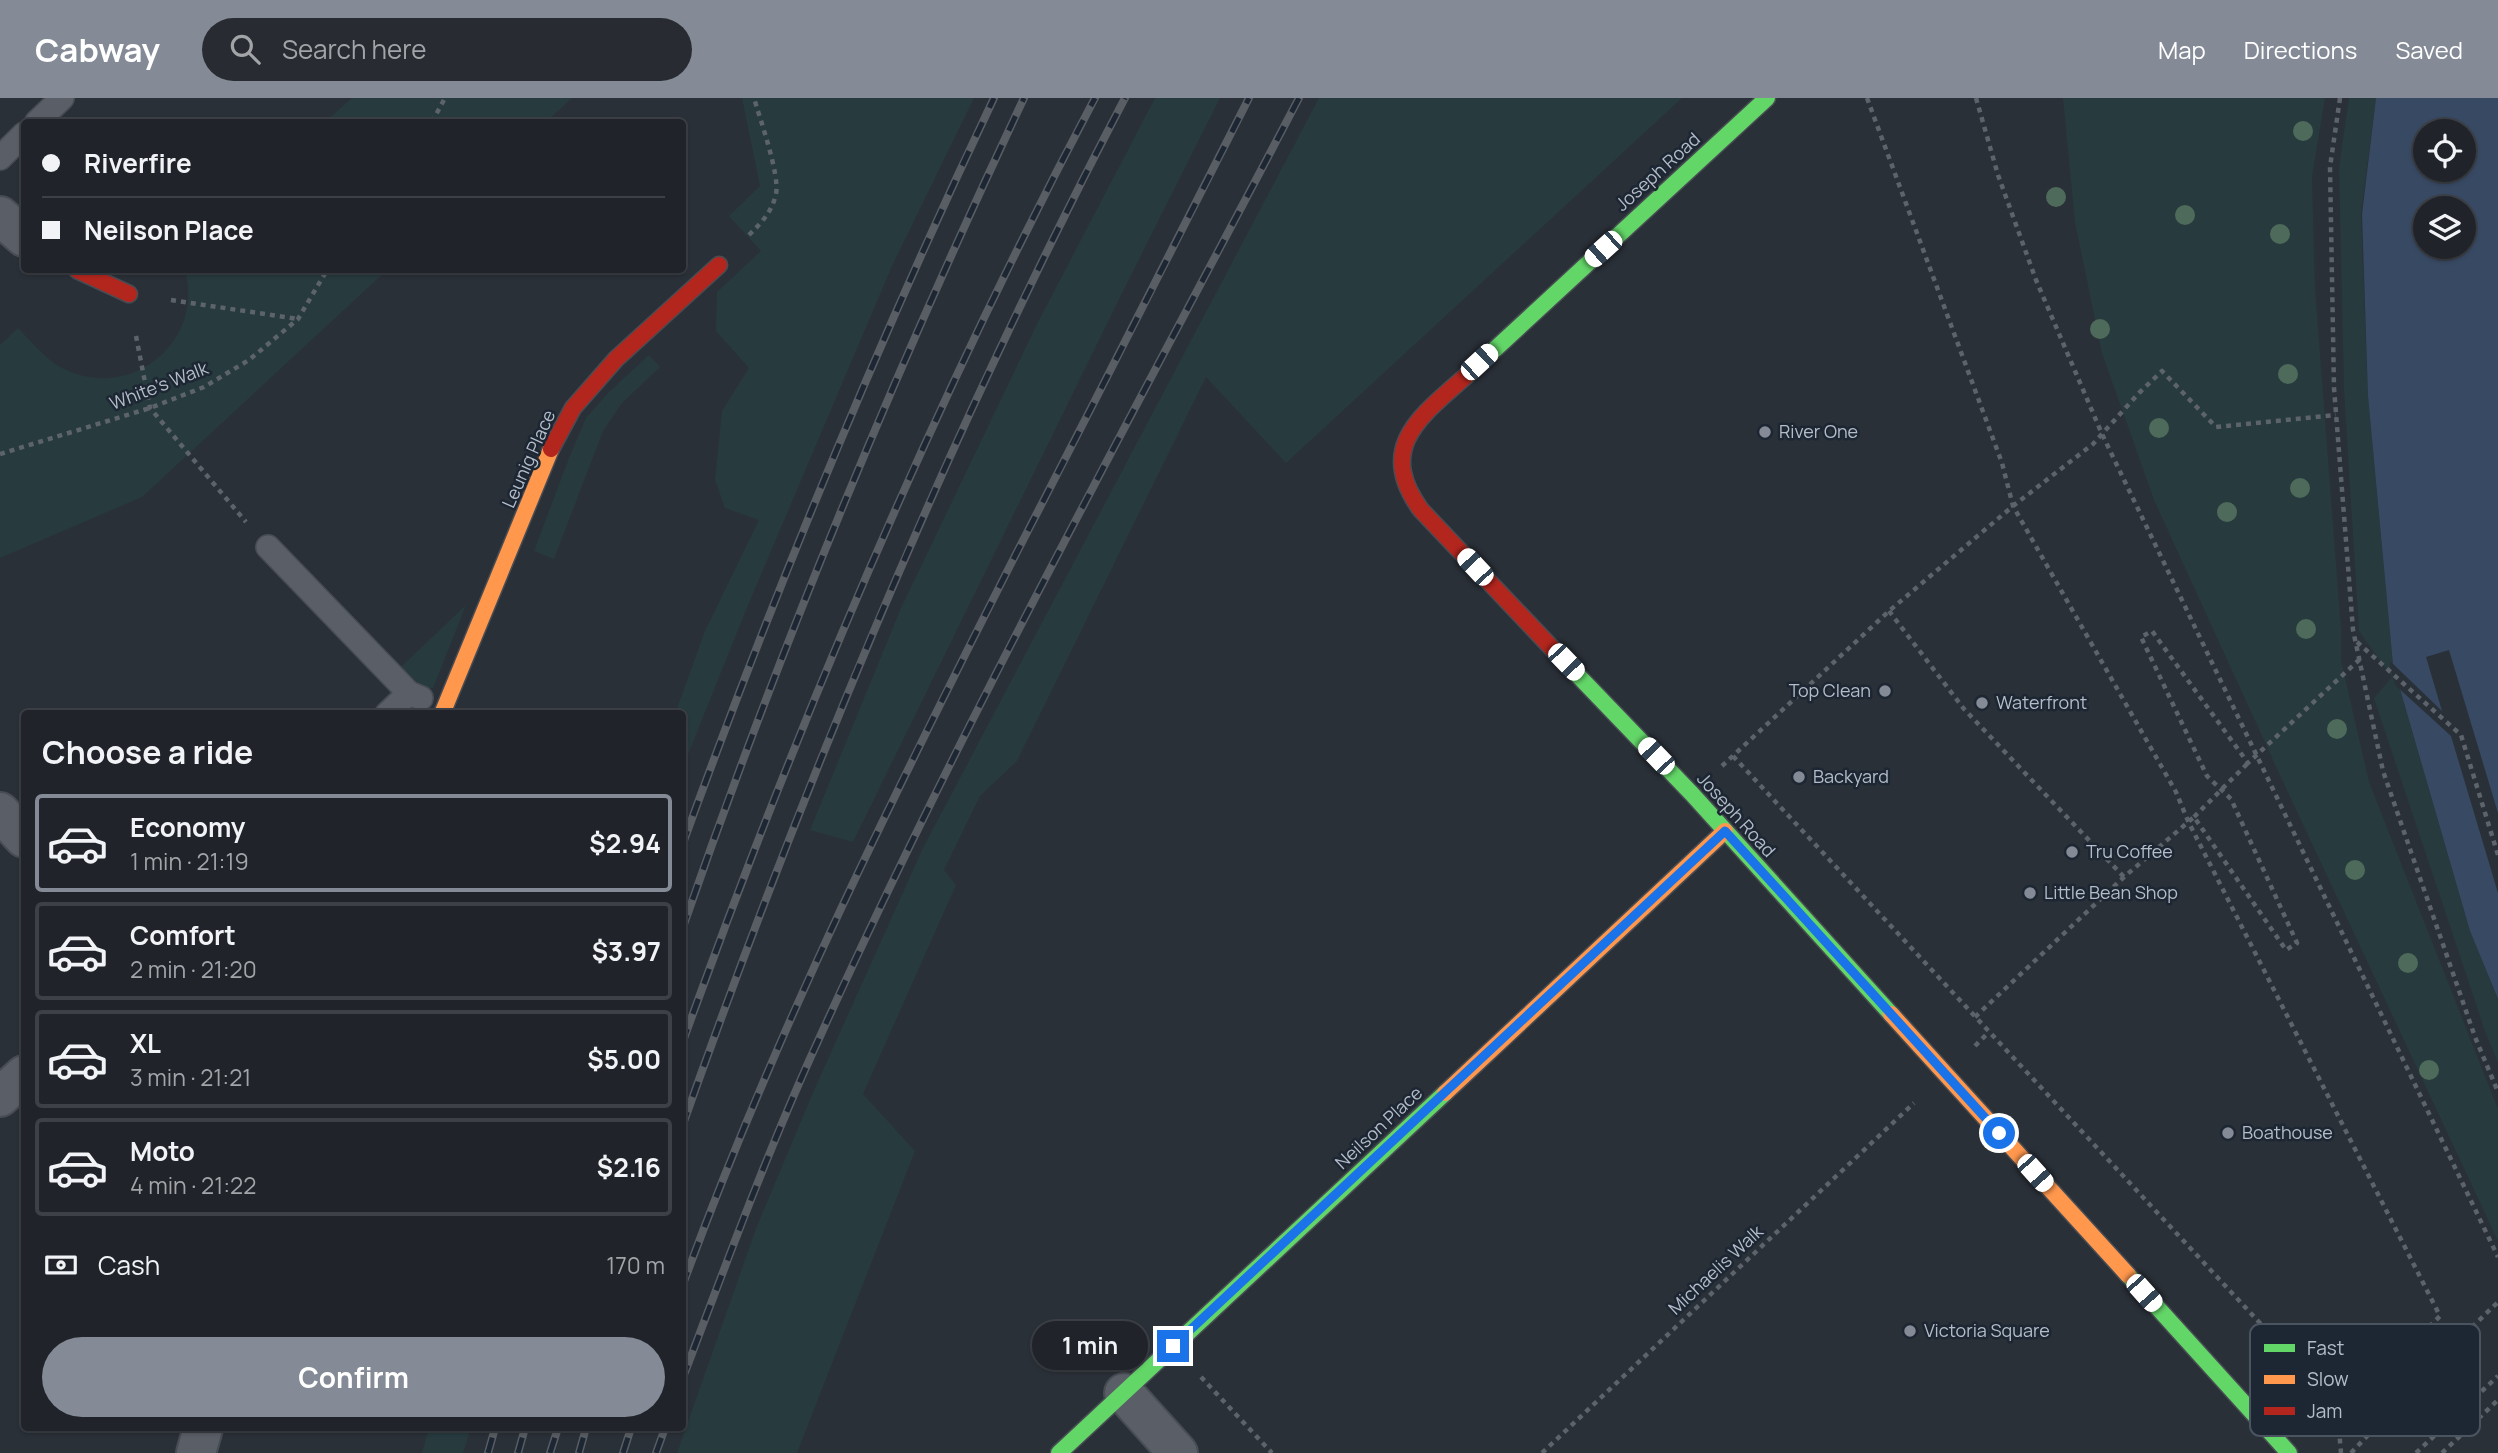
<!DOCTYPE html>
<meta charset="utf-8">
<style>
:root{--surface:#20242a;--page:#282c32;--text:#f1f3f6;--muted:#a2a4a8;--line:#3d4147;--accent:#848b96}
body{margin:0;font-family:Manrope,sans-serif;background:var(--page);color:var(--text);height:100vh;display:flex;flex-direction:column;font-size:26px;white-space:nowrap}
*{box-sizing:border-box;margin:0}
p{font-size:23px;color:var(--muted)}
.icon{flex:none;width:38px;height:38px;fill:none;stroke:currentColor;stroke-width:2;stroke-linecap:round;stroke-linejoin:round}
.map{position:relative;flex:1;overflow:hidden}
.details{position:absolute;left:21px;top:612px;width:665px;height:721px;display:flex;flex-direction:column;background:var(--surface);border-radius:7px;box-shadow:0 2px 5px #0004,0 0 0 2px var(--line)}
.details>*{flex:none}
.top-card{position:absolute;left:21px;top:21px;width:665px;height:154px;border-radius:7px;box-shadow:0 2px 5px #0004,0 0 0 2px var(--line);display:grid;align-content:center;height:154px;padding:0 21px;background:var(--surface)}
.buttons{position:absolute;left:2413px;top:21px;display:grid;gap:14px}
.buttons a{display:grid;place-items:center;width:63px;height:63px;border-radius:50%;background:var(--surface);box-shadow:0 2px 5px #0004,0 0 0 2px var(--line);font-size:35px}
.end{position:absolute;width:32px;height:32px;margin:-16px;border:9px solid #1a73e8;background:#fff;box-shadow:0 0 0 4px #fff}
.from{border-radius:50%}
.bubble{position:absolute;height:49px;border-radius:24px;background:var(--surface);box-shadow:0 2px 5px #0004,0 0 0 2px var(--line);font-size:23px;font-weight:700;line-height:49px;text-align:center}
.car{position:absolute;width:21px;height:42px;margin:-21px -10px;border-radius:9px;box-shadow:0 0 5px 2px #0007;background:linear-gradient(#fff 24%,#345 0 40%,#fff 0 76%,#345 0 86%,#fff 0)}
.top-card b{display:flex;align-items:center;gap:24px;height:66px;font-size:26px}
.top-card b+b{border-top:2px solid var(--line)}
.top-card i{width:18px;height:18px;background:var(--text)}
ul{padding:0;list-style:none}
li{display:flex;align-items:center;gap:21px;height:98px;margin:0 14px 10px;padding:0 7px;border:4px solid var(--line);border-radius:7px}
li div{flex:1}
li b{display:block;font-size:26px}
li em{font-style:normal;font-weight:700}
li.selected{border-color:var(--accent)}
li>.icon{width:63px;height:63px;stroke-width:1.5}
h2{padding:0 21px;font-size:32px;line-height:84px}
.pay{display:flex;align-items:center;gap:18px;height:77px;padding:0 21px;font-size:26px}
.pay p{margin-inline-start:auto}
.cta{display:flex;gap:14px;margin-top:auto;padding:14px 21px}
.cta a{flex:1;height:80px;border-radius:42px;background:var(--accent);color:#fff;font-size:28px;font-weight:700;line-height:80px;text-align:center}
header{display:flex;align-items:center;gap:42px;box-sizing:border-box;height:98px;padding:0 35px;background:var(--accent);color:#fff}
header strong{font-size:33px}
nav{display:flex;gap:38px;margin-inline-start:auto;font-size:24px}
.search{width:490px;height:63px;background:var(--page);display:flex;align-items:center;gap:18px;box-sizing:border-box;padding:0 24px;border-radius:38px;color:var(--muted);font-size:26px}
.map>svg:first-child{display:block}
</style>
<header>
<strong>Cabway</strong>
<div class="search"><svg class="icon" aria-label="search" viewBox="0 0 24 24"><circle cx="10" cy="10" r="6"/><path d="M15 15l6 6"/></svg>Search here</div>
<nav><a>Map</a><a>Directions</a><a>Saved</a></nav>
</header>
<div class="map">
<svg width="2498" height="1355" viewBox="0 0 2498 1355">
<rect width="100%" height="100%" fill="#2a3038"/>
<g fill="#273a3e">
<polygon points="352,0 572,0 546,24 325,24"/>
<polygon points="742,0 974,0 892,168 746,512 683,669 682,616 675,616 705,533 759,422 725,410 715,382 722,313 749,270 716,233 717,194 761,153 729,118 760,88"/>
<polygon points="1155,0 1220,0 1126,187 853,744 810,732 901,510 1037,226"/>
<polygon points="1319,0 1682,0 1286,365 1206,279 1017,663 980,698 944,772 956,787 863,996 915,1053 797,1355 677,1355 757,1128 815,990 923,750"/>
<polygon points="2063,0 2325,0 2312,79 2315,191 2341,531 2341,562 2369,684 2498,1011 2498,1143 2279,675 2154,402 2102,255 2075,124"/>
<polygon points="2349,0 2376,0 2361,116 2368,298 2393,568 2470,833 2498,902 2498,965 2485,933 2374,600 2392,579 2359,533 2344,292 2339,69"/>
<path d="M185,172h202l-245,227 -142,61v-213l18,-17c14,14 27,31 44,40 68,35 143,-26 123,-98z"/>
<polygon points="649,257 660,269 621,306 603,333 554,461 534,453 569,360 586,320 609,294"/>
<polygon points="466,507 433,590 424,590 401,569"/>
<polygon points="429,1330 471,1330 463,1355 422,1355"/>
</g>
<path fill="#384963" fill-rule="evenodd" d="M2376,0h122v901l-28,-68 -77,-266 -25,-269 -6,-182zM2426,33h38v39h-38zM2426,110h38v39h-38z"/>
<polygon fill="#2a3038" points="2449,552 2498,715 2498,795 2451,638 2395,587 2390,568 2390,563 2442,613 2426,559"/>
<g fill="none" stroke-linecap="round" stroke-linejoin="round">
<g stroke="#484c53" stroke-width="26">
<g id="lane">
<polyline points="37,24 62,0"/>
<polyline points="0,60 24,36"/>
<polyline points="268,449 409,595"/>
<polyline points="387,616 409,595 421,600"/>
</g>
</g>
<g stroke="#484c53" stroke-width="42">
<g id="street">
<polyline points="0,118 24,139"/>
<polyline points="0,714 24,740"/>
<polyline points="0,999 24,977"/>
<polyline points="1124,1295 1178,1355"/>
<polyline points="196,1355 203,1330"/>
</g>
</g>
<g stroke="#484c53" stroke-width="19">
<g id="fast">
<polyline points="1467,277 1767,0"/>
<polyline points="1567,566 1692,696 1891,916"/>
<polyline points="2128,1177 2289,1355"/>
<polyline points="1059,1355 1445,995"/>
</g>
</g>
<g stroke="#484c53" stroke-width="19">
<g id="slow">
<polyline points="442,616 551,351"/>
<polyline points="1891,916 2128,1177"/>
<polyline points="1445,995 1725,733"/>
</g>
</g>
<g stroke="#484c53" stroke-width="19">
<g id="jam">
<polyline points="77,172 129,196"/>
<path d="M1467,277c-46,41 -92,72 -46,135l146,154"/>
<polyline points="551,351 573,310 616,261 719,167"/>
</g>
</g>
<g stroke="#5d636a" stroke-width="4.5" stroke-dasharray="5 5" stroke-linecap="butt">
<polyline points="1867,0 2002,365 2013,408 2176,694 2188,723 2440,1218 2408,1250 2424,1274"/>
<polyline points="1976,0 1998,77 2036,182 2102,336 2498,1159"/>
<polyline points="2340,0 2330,69 2334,290 2353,532 2383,673 2475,939 2498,994"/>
<polyline points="432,24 445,0"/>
<path d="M749,137c12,-12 23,-23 27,-41 4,-19 -16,-75 -22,-96"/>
<polyline points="171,202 298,221"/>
<polyline points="136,238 150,310 246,424"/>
<polyline points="0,356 150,310 204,289 249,262 298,221 327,172"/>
<polyline points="1889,513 1964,611 2124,779"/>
<polyline points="2357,544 2461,637 2498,757"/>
<polyline points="1733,658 2337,1308 2341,1355"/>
<polyline points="1722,668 1889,513 2013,408 2093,346 2139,295 2162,273 2216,329 2336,317"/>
<polyline points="2194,719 2248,665"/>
<polyline points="1975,919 2124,779 2194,719 2286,852 2297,845 2231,701 2207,678 2141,539 2152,533 2248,665 2360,561"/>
<polyline points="1975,948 1989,934"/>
<polyline points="1201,1279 1272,1355"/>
<polyline points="1542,1355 1914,1005"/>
<polyline points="2351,1355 2371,1334 2367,1331 2498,1204"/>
<polyline points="2416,1355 2498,1278"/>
<polyline points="2442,1355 2498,1302"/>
</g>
<use href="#lane" stroke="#5a5e66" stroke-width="23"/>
<use href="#street" stroke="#5a5e66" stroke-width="38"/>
<use href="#fast" stroke="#63d668" stroke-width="16"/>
<use href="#slow" stroke="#ff974d" stroke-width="16"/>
<use href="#jam" stroke="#b3261e" stroke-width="16"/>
<g stroke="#595d64" stroke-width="8">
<g id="rail">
<path d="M682,748c92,-254 196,-504 312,-748"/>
<path d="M682,832c98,-284 214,-561 342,-832"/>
<path d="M682,946c116,-323 252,-642 413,-946"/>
<path d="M682,1029c125,-353 269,-698 443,-1029"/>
<path d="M682,1189c92,-253 213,-495 335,-735 78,-151 155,-302 232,-454"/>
<path d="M682,1282c43,-113 85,-228 136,-339 145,-321 317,-630 481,-943"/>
<polyline points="488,1355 495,1330"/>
<polyline points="518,1355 525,1330"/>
<polyline points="550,1355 558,1330"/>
<polyline points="579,1355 586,1330"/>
<polyline points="623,1355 631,1330"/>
<polyline points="656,1355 665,1330"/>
</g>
</g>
<use href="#rail" stroke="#1d2633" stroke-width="5" stroke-dasharray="16" stroke-linecap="butt"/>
</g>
<g fill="#4e6a5a">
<circle cx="2303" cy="33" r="10"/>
<circle cx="2056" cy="99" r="10"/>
<circle cx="2185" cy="117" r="10"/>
<circle cx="2280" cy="136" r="10"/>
<circle cx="2100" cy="231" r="10"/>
<circle cx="2288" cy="276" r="10"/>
<circle cx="2159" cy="330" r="10"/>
<circle cx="2300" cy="390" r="10"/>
<circle cx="2227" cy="414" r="10"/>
<circle cx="2306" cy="531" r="10"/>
<circle cx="2337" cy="631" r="10"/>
<circle cx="2355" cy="772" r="10"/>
<circle cx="2408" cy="865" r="10"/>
<circle cx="2429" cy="972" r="10"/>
</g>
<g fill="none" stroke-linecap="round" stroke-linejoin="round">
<polyline stroke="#1a73e8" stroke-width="9" points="1173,1248 1725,733 1999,1035"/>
</g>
<g fill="#848b96" stroke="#1d2633" stroke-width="2.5">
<circle cx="1765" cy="334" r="7"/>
<circle cx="1885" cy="593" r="7"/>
<circle cx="1982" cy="605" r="7"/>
<circle cx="1799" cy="679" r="7"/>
<circle cx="2072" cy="754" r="7"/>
<circle cx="2030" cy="795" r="7"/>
<circle cx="2228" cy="1035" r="7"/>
<circle cx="1910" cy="1233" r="7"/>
</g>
<g text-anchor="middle" stroke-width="5" stroke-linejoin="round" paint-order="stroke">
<g font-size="18" fill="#b4bcc9" stroke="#1d2633">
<text transform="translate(1658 74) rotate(-42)" y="6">Joseph Road</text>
<text transform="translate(159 288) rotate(-21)" y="6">White's Walk</text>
<text transform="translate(529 361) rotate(-66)" y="6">Leunig Place</text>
<text transform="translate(1736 717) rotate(48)" y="6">Joseph Road</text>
<text transform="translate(1379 1030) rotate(-43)" y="6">Neilson Place</text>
<text transform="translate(1716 1172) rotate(-43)" y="6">Michaelis Walk</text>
</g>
<g font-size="18" fill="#b4bcc9" stroke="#1d2633" text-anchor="start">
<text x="1779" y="340">River One</text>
<text x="1871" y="599" text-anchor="end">Top Clean</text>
<text x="1996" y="611">Waterfront</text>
<text x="1813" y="685">Backyard</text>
<text x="2086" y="760">Tru Coffee</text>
<text x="2044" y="801">Little Bean Shop</text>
<text x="2242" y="1041">Boathouse</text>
<text x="1924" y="1239">Victoria Square</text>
</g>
</g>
<rect x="2250" y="1226" width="230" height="112" rx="10" fill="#1d2633" stroke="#4a5360" stroke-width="2"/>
<rect x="2264" y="1246" width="31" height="8" fill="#63d668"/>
<rect x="2264" y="1277" width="31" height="9" fill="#ff974d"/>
<rect x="2264" y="1309" width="31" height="8" fill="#b3261e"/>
<g font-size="19" fill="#b4bcc9">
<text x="2307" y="1257">Fast</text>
<text x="2307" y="1288">Slow</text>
<text x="2307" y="1320">Jam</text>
</g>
</svg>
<div class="buttons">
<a><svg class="icon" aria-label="locate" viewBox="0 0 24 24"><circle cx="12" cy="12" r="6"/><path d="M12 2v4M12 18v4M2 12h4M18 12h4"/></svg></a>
<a><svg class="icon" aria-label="layers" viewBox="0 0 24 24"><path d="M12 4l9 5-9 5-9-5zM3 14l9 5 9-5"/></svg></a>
</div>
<i class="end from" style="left:1999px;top:1035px"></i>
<i class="end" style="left:1173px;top:1248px"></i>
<div class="bubble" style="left:1032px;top:1223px;width:116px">1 min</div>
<i class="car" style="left:1603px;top:151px;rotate:228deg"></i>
<i class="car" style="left:1479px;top:264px;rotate:47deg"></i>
<i class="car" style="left:1475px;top:469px;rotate:317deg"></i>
<i class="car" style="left:1566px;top:564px;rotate:136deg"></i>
<i class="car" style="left:1656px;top:658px;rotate:316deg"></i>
<i class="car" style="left:2035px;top:1075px;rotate:138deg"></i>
<i class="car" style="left:2144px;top:1195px;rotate:138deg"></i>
<div class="top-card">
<b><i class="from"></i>Riverfire</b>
<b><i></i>Neilson Place</b>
</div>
<section class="details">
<h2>Choose a ride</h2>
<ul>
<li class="selected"><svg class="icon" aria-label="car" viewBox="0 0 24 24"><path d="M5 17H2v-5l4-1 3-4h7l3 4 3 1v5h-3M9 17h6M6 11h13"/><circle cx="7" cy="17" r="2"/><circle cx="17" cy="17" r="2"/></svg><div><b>Economy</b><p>1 min · 21:19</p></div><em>$2.94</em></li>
<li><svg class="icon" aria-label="car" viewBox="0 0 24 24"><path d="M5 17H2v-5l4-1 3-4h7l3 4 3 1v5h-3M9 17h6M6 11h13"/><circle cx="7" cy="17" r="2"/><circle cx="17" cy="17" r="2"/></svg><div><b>Comfort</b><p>2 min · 21:20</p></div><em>$3.97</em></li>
<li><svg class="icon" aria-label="car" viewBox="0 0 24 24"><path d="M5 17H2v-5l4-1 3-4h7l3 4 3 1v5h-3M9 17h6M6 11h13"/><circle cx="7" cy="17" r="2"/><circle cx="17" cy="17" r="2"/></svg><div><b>XL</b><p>3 min · 21:21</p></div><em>$5.00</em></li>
<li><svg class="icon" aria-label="car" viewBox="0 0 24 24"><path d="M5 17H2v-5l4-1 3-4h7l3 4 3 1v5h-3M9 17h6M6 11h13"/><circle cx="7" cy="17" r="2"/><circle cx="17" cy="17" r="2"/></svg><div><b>Moto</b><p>4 min · 21:22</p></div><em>$2.16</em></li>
</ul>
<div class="pay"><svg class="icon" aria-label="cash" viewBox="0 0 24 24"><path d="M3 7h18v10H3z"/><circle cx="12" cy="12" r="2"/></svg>Cash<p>170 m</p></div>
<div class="cta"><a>Confirm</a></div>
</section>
</div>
